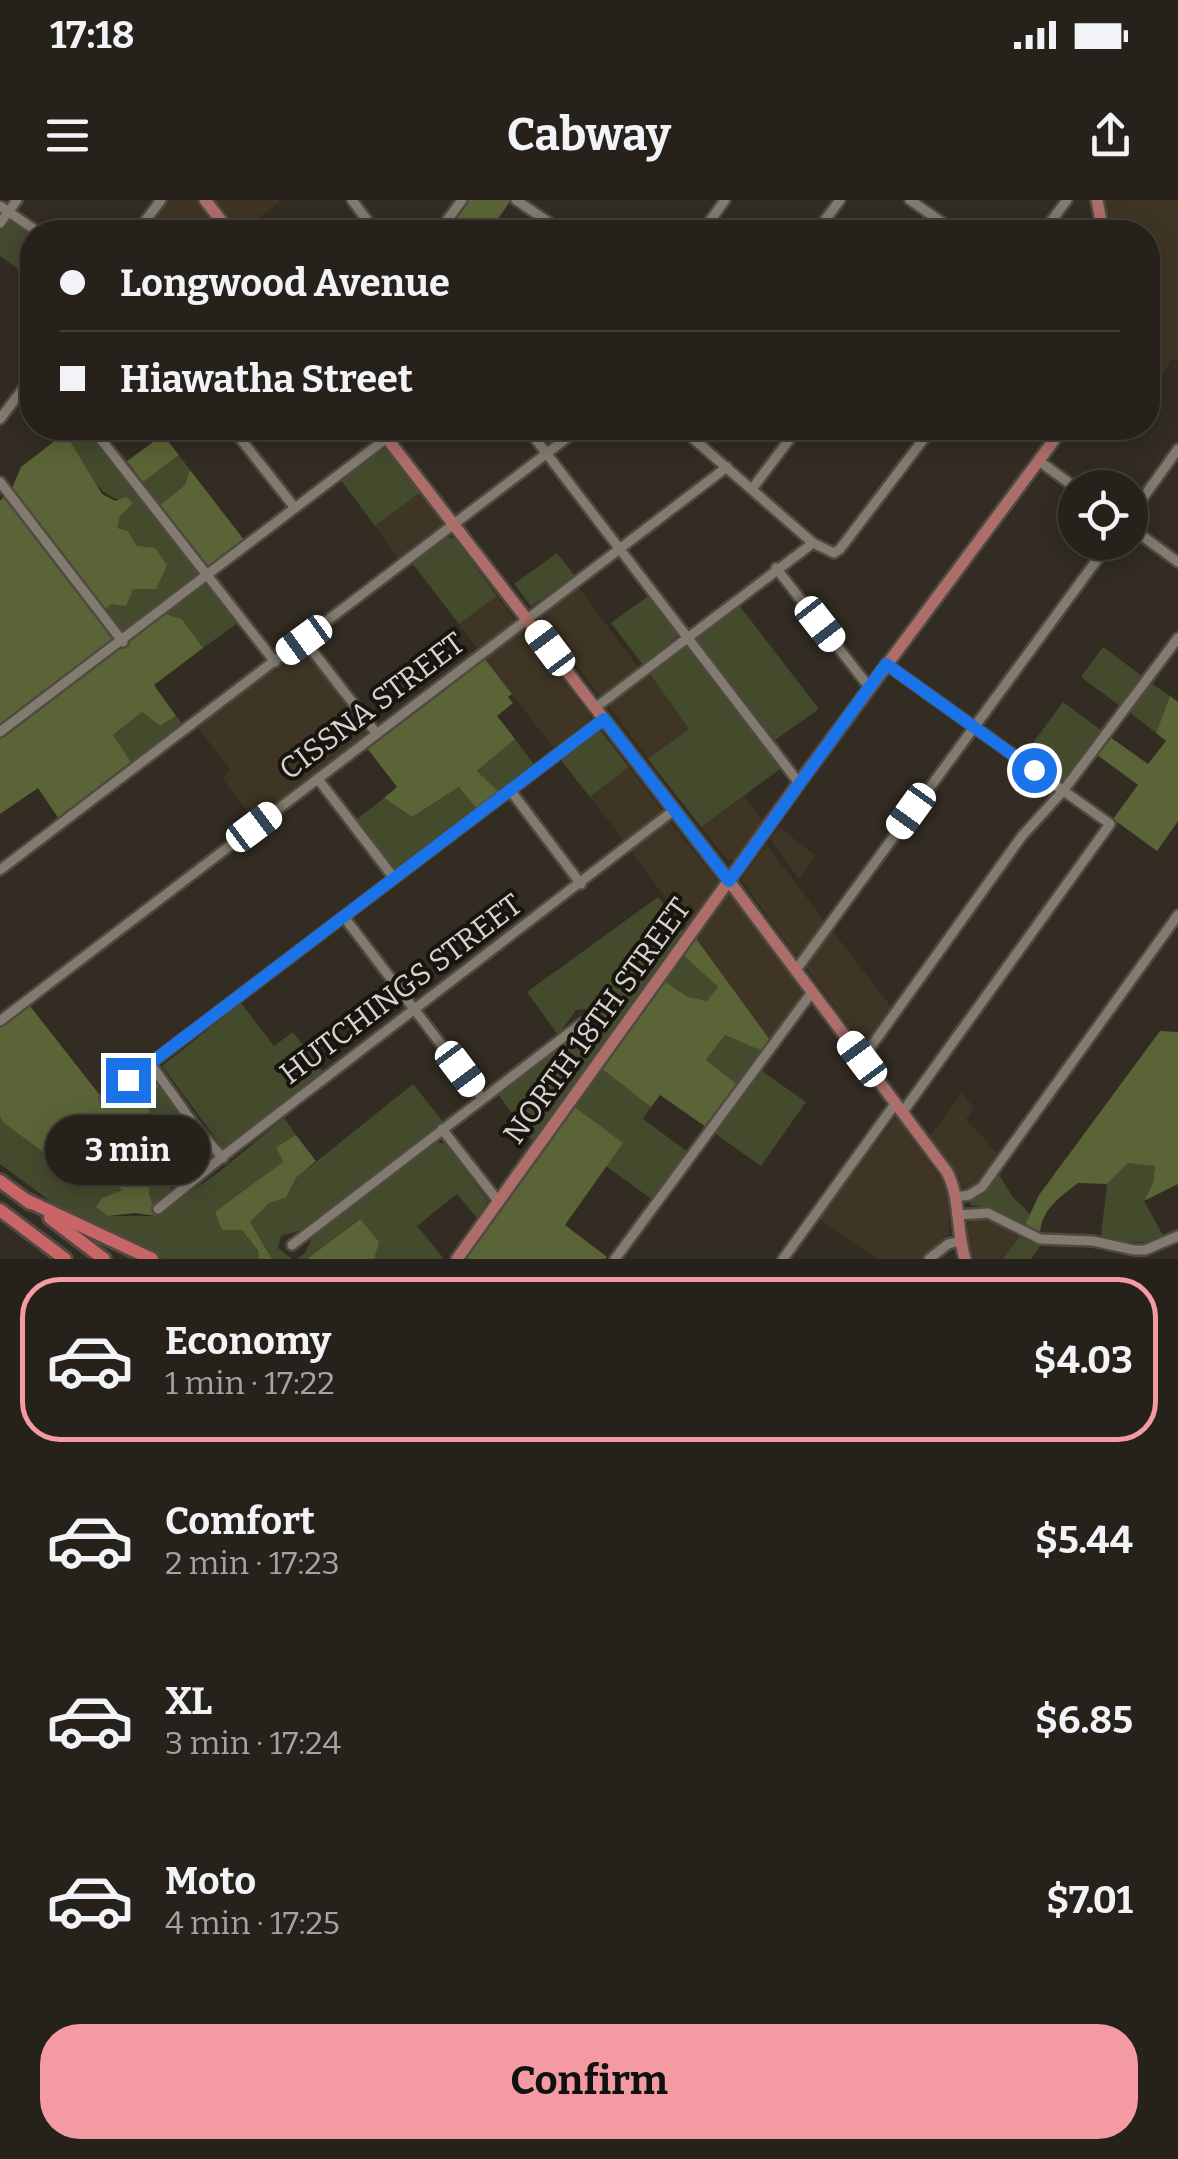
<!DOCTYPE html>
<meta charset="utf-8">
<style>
:root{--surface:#26211a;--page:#322e27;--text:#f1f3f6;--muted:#a4a3a2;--line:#423e39;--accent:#f49aa2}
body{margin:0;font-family:Bitter,serif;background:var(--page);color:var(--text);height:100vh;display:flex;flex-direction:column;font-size:38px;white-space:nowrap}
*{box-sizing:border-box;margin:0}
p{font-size:32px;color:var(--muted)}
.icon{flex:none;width:55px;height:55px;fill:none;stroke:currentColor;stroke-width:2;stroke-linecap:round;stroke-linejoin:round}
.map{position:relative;height:1059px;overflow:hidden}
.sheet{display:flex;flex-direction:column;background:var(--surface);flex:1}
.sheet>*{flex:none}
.guide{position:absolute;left:20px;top:20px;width:1140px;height:220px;border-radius:40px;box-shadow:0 5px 25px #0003,0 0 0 2px var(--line);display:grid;align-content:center;height:220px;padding:0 40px;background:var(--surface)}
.buttons{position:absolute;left:1058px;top:270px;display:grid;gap:20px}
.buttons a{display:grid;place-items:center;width:90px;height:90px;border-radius:50%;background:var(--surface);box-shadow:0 5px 25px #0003,0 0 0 2px var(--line);font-size:50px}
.end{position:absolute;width:45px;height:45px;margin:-22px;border:12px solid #1a73e8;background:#fff;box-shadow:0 0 0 5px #fff}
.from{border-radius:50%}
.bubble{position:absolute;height:70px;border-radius:35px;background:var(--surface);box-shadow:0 5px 25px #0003,0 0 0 2px var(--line);font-size:32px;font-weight:700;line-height:70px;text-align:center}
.car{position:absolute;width:30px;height:60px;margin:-30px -15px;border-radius:12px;box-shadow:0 0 8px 2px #0007;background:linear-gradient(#fff 24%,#345 0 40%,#fff 0 76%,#345 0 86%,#fff 0)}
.guide b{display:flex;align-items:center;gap:35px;height:95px;font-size:38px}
.guide b+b{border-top:2px solid var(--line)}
.guide i{width:25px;height:25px;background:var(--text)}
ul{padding:18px 0 0;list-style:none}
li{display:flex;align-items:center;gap:30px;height:165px;margin:0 20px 15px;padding:0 20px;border:5px solid transparent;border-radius:40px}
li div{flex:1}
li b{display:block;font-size:38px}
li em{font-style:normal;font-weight:700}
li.current{border-color:var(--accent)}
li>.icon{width:90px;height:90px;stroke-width:1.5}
.primary-button{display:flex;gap:20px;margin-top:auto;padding:20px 40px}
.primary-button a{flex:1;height:115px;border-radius:40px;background:var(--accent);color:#111;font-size:40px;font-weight:700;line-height:115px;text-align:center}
.status{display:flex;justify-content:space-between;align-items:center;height:70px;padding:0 50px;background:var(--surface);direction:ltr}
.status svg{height:28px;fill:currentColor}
header{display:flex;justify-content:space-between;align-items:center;height:130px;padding:0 40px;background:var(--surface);font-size:45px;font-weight:700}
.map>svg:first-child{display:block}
</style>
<div class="status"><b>17:18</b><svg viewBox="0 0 49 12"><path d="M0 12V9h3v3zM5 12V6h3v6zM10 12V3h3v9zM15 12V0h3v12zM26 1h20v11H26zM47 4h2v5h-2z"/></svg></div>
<header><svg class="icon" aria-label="menu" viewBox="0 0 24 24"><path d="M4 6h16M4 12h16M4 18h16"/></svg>Cabway<svg class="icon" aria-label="share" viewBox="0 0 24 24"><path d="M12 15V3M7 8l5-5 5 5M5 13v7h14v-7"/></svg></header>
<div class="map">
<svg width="1178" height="1059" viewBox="0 0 1178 1059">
<rect width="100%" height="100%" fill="#322c22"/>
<g fill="#3f3525">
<polygon points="169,0 198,0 223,32 158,32 151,24"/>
<polygon points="213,0 278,0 280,2 239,32"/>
<polygon points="1104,0 1178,0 1178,160 1171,159 1163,175 1148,169 1148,32 1110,32"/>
<polygon points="421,292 444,324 400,360 375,326"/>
<polygon points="578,387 639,468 603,495 599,495 540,418"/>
<polygon points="497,396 515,420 478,450 459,424"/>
<polygon points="521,431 530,437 591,517 589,524 555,550 484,458"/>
<polygon points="301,448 307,450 368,533 255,621 222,578 231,570 198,528"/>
<polygon points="650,474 689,529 648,559 610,508 611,503"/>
<polygon points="629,567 663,612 626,643 590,597"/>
<polygon points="744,596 764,623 738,659 727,660 701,627"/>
<polygon points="670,622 717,680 719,687 687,727 631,651"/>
<polygon points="779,627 816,656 799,679 770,639"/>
<polygon points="766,644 825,722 799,754 794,753 741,680"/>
<polygon points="728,693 732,694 804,790 770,840 695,737"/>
<polygon points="831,729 893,809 866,844 857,838 807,769 806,765"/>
<polygon points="962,893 974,908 966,919 1001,957 972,990 962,986 958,974 930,936"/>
<polygon points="896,917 949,990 949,1034 925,1059 877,1059 819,1019"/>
<polygon points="975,1019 987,1019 1019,1037 1003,1059 974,1059 966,1035 969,1022"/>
</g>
<g fill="#444a2c">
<polygon points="8,20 32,35 32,79 0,56 0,31"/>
<path d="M71,228h17l113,146 -76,59 -21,-24 9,-5 24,-58 -9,-15 -12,-3 4,-12 12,-13c-39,-5 -48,-38 -67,-70z"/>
<polygon points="384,246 421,292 375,326 340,279"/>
<polygon points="179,255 190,270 185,285 160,305 143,282"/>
<polygon points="449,337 455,339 497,396 459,424 412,363"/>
<polygon points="557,353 575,376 531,406 514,384"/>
<polygon points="206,383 239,422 203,448 182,419 165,414"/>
<polygon points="651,394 681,433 643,465 611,423"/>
<polygon points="739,405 819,509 775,540 697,440 698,435"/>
<polygon points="688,445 783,567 701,627 648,559 689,529 650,474"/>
<polygon points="1103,447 1142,476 1120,506 1081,477"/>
<polygon points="1151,483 1170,496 1156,533 1129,512"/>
<polygon points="1063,502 1102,531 1065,580 1060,581 1024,555"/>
<polygon points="142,512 160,526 176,516 184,526 132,564 112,536"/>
<polygon points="600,530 629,567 590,597 560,559"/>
<polygon points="515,539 535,566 499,592 477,571"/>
<polygon points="459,587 477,609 398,670 393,669 356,620 384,598 412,617"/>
<polygon points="658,697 683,731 533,941 497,893 564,842 586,835 595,826 595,819 585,809 576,810 558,835 527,792"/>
<polygon points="683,755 718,787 707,802 688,797 664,781"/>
<polygon points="241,803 274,846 293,832 324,873 227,947 222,947 162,866"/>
<polygon points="725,835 762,851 737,884 706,860"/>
<polygon points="602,869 651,907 643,919 688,952 653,1000 606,966 622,943 575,907"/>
<polygon points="759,869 806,902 761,966 713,932"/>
<polygon points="413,884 444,923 305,1029 281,1036 278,1048 292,1059 272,1059 250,1022 269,1003 286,998 296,978"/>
<polygon points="159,886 189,923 162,944 147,904"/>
<polygon points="0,916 3,922 60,952 91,976 108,972 123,990 102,998 108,1016 156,1016 220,971 284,918 296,935 276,947 283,962 242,1030 258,1052 259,1059 164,1059 65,1012 0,964"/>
<polygon points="436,942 446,944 488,1001 477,1018 457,994 417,1026 444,1059 374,1059 359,1019 307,1059 297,1059 305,1053 314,1034"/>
<polygon points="152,962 173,991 153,1007 149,993 148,966"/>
<path d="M1128,963l27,2 -2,18 -9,18 20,36c-23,9 -40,5 -63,-1l6,-52z"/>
<polygon points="998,973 1012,996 1030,1014 1024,1027 994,1008 970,1005 972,999 983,992"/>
<polygon points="1019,1037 1040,1046 1031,1059 1003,1059"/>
</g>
<g fill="#5b6437">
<polygon points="467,0 511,0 489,32 449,32 448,27"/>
<polygon points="65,233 102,294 115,301 126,297 133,303 120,316 117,328 128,331 137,346 155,348 167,365 156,389 133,389 126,406 112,404 95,416 120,448 165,414 182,419 203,448 154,485 176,516 160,526 142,512 113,535 132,564 59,619 38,588 0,614 0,301 12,288 21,267"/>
<polygon points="163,235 179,255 143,282 127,261"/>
<polygon points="190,270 245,341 212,366 207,366 160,305 185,285"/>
<polygon points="484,458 512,494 508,497 513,503 497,516 515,539 477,571 499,592 477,609 459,587 412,617 384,598 397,587 367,548"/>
<polygon points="1170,496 1178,502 1178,621 1157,651 1113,619 1138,585 1096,554 1110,537 1148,564 1166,541 1156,533"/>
<polygon points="695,737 770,840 762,851 725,835 706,860 737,884 706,927 660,895 651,907 602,869 664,781 688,797 707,801 718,787 683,755"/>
<polygon points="30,806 106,903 147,873 159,886 147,904 164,949 148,966 149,993 156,1016 135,1013 108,1016 96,1007 102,998 122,990 108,972 91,976 60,952 43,952 3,922 0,916 0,828"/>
<path d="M1160,831l18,1v152l-34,17 9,-18 2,-17 -27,-3 -21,21 -29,-1c-19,15 -36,26 -38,50l-16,-6 15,-32z"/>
<polygon points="575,907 623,943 565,1025 607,1057 605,1059 464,1059"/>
<polygon points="296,935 316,961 296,978 286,998 269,1003 250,1022 272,1059 259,1059 258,1051 242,1030 222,1030 215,1012 283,962 276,947"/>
<polygon points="360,1019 379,1042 374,1059 307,1059"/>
</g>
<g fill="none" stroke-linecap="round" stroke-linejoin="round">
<g stroke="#4f4a41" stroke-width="14">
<g id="minor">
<polyline points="352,0 376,32"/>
<polyline points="516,0 563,32"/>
<polyline points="910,0 956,32"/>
<polyline points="0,6 38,32"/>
<polyline points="0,23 17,0"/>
<polyline points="440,30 462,0"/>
<polyline points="137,32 161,0"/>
<polyline points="702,32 725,0"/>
<polyline points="816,32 840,0"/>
<polyline points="927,32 937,19"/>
<polyline points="1043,32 1067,0"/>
<polyline points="0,219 32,177"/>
<polyline points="92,228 275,462"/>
<polyline points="232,228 295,308"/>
<polyline points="527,228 799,583"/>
<polyline points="681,228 813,343 834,353 840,349 932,228"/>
<polyline points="1039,261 1076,288"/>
<polyline points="0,282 123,442"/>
<polyline points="752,289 798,228"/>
<polyline points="1130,316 1178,249"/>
<polyline points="1130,327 1178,362"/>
<polyline points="776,368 869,487"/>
<polyline points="304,440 377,534"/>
<polyline points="886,464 1110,624 902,913"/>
<polyline points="595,508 813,343"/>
<polyline points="0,532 387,238"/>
<polyline points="318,579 394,678"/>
<polyline points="510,590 581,684"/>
<polyline points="0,670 580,228"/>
<polyline points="344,717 482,898"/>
<polyline points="796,770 1110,342"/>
<polyline points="0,821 727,267"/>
<polyline points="862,859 1022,636 1063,591 1178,438"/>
<polyline points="150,863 198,930 223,958"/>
<polyline points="105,898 604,519"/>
<polyline points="442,929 498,1001"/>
<polyline points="956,997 969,995 982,987 1178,715"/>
<polyline points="158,1009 227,953 674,610"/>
<polyline points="957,1015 988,1013 1040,1039 1093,1041 1134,1050 1145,1050 1178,1036"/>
<polyline points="292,1045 582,823"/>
<polyline points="615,1059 812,792"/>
<polyline points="783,1059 895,904"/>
<polyline points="929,1059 948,1044 960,1041"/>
</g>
</g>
<g stroke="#4f4a41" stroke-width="16">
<g id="major">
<polyline points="205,0 230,32"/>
<polyline points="1097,0 1103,32"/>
<path d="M379,228l350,453 218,291c14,27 9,58 18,87"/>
<polyline points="457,1059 799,583 1063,228"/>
</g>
</g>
<g stroke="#4f4a41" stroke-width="18">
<g id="highway">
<polyline points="0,981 30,1003"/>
<polyline points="26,1000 152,1059"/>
<polyline points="0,1010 65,1059"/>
<polyline points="50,1018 104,1059"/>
</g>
</g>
<use href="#minor" stroke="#837b6f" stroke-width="9"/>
<use href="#major" stroke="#ad6e6a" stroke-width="11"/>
<use href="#highway" stroke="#c96567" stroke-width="12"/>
</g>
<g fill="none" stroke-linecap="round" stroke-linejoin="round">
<polyline stroke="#1a73e8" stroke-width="12" points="128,880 604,519 729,681 886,464 1034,570"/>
</g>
<g text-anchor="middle" stroke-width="8" stroke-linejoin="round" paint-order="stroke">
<g font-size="30" fill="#d8d4cd" stroke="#181510">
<text transform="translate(372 506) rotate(-37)" y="10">CISSNA STREET</text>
<text transform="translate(401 789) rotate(-37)" y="10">HUTCHINGS STREET</text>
<text transform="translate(597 821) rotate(-54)" y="10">NORTH 18TH STREET</text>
</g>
</g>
</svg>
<div class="buttons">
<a><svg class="icon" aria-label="locate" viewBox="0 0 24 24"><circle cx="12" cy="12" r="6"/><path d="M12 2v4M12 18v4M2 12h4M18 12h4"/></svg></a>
</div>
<i class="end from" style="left:1034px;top:570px"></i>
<i class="end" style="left:128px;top:880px"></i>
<div class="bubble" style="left:45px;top:915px;width:165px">3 min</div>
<i class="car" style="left:820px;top:424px;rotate:142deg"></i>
<i class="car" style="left:304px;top:440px;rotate:234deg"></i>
<i class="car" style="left:550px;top:448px;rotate:323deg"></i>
<i class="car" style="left:911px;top:611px;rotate:216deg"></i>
<i class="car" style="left:254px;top:627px;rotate:53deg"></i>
<i class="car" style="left:862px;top:859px;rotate:323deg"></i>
<i class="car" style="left:460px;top:869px;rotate:143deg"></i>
<div class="guide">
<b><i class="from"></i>Longwood Avenue</b>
<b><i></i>Hiawatha Street</b>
</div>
</div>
<section class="sheet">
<ul>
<li class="current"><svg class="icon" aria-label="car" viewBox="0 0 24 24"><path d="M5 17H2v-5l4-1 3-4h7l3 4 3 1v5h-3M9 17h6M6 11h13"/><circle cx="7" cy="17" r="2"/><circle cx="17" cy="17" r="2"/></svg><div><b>Economy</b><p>1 min · 17:22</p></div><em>$4.03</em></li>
<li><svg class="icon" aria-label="car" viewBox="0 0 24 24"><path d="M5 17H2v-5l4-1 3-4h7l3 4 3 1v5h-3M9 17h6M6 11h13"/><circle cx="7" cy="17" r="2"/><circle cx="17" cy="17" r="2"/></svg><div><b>Comfort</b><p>2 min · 17:23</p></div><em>$5.44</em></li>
<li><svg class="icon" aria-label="car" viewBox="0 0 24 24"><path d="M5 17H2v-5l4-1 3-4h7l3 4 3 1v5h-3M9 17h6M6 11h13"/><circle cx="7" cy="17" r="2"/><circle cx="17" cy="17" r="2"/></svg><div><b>XL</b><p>3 min · 17:24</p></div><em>$6.85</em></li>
<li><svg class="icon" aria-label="car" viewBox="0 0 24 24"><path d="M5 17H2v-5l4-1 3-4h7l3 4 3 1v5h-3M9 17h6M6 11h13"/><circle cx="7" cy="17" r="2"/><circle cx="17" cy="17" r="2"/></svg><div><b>Moto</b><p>4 min · 17:25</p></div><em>$7.01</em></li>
</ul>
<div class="primary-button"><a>Confirm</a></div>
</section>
